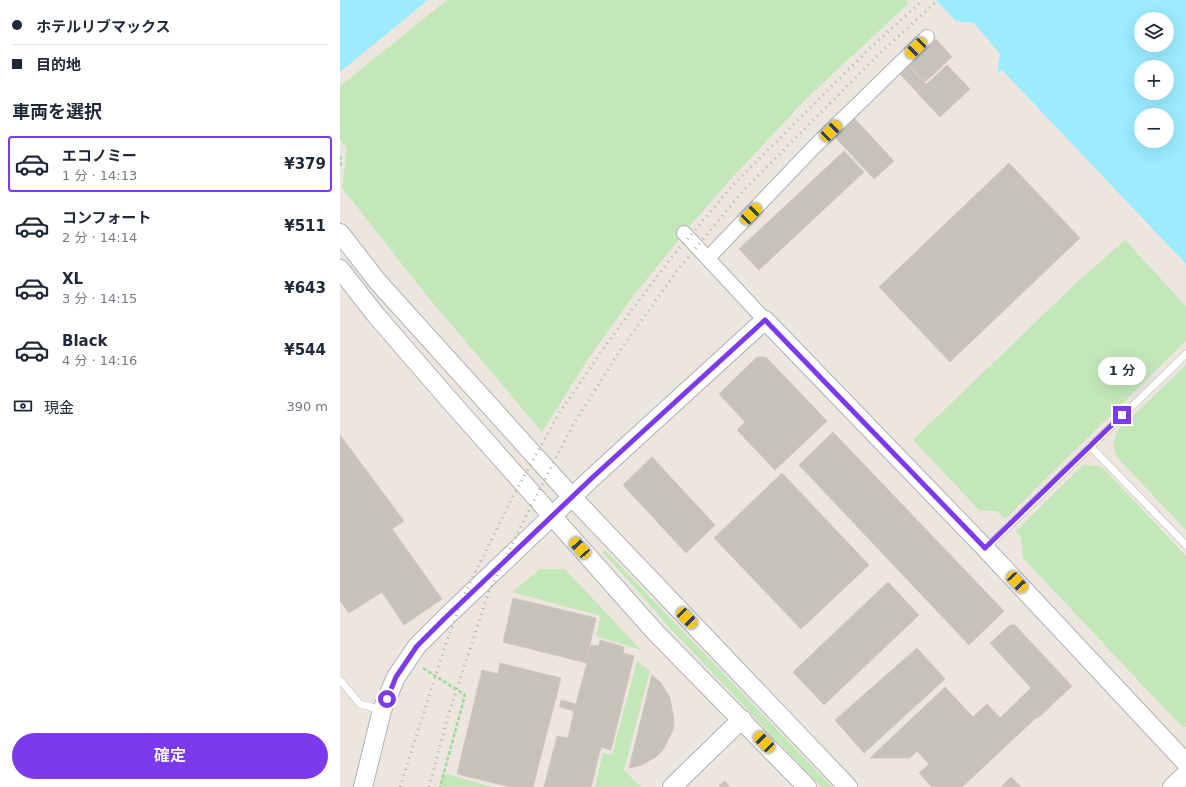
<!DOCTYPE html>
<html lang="ja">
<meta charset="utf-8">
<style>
:root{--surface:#fff;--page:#f2f2f3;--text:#1f2937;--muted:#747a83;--line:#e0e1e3;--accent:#7c3aed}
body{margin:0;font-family:"DejaVu Sans","Noto Sans JP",sans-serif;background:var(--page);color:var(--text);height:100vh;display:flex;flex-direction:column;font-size:15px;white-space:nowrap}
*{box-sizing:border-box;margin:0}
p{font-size:13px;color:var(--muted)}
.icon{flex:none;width:22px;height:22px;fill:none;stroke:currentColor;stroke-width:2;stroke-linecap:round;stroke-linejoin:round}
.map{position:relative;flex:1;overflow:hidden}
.panel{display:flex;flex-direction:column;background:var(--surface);width:340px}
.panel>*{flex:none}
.hud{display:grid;align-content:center;height:88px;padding:0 12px;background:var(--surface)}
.fabs{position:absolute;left:794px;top:12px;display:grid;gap:8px}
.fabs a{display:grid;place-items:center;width:40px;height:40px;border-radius:50%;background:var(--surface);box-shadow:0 4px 16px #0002;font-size:20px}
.end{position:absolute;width:18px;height:18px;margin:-9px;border:5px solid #7c3aed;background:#fff;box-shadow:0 0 0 2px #fff}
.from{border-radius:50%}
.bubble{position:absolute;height:28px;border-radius:14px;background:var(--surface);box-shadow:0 4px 16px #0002;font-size:13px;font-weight:600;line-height:28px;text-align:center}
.car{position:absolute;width:12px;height:24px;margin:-12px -6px;border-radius:5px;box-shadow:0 0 3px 1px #0007;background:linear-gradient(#f5c518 24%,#345 0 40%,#f5c518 0 76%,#345 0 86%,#f5c518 0)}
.hud b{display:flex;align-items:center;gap:14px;height:38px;font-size:15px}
.hud b+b{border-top:1px solid var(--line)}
.hud i{width:10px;height:10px;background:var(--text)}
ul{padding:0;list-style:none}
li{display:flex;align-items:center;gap:12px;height:56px;margin:0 8px 6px;padding:0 4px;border:2px solid transparent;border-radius:4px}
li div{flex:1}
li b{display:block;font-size:15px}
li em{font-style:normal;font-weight:600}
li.selected{border-color:var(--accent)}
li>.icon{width:36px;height:36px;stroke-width:1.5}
h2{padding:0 12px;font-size:18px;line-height:48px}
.pay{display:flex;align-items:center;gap:10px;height:44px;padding:0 12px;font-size:15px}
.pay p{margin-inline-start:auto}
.action{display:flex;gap:8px;margin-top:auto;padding:8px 12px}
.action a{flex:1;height:46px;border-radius:24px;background:var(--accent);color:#fff;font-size:16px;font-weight:600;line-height:46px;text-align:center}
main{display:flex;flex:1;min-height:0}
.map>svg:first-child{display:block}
</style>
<main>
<section class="panel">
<div class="hud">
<b><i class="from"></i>ホテルリブマックス</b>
<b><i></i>目的地</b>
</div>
<h2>車両を選択</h2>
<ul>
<li class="selected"><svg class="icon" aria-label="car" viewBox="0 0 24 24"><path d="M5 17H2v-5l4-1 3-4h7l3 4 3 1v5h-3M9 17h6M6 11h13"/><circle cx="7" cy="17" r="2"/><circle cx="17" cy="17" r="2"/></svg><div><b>エコノミー</b><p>1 分 · 14:13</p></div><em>¥379</em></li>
<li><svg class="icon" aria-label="car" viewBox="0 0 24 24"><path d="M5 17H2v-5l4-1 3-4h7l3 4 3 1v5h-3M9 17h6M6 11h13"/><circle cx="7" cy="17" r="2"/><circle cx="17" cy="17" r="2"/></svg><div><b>コンフォート</b><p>2 分 · 14:14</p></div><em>¥511</em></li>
<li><svg class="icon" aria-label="car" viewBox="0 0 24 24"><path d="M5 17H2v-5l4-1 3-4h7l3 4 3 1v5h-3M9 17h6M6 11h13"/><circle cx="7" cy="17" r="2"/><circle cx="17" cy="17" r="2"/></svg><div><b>XL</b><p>3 分 · 14:15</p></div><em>¥643</em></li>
<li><svg class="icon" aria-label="car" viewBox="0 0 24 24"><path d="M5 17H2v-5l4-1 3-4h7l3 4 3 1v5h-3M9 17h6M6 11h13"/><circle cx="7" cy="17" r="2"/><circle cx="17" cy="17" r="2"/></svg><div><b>Black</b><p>4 分 · 14:16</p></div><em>¥544</em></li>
</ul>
<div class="pay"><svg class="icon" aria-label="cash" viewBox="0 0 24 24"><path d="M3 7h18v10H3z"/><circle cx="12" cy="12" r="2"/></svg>現金<p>390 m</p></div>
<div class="action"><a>確定</a></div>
</section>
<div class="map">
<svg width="846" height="787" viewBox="0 0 846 787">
<rect width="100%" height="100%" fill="#ede6df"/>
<g fill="#c3e7b9">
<polygon points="107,0 567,0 569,3 468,97 390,180 344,233 290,300 248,359 202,432 88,297 2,188 7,149 0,140 0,86"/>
<polygon points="785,240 846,306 846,341 665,519 657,511 640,511 573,440 735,284"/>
<path d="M846,365v165l-68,-72c-6,-10 -5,-17 0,-28z"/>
<polygon points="743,465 758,466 764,469 846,556 846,727 842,727 683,558 681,536 676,531"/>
<polygon points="265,550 492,787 481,787 324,622 305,599 262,552"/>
<polygon points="200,569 225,569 301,650 256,636 261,616 172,592"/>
<polygon points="297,661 310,671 284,770 301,787 255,787 263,753 272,755"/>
<polygon points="103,773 153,787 100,787"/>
</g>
<g fill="#9cebff" fill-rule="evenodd">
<polygon points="0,0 88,0 0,72"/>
<path d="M596,0h250v264l-184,-194 -5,4 3,-20 -26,-31 -18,-2zM801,19h26v26h-26zM801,67h26v26h-26zM801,115h26v26h-26z"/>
</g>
<g fill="#c7c1bc" stroke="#d2c6bd">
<polygon points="596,39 612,57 585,82 569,65"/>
<polygon points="568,65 586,84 577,92 559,73"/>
<polygon points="607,65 630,89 600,117 577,93"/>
<polygon points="514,118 554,161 534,179 494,136"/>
<polygon points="504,151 524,172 419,270 399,249"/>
<polygon points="669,163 740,238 610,362 539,287"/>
<polygon points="417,357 424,357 427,358 487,421 435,470 397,430 405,422 379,394"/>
<polygon points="493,432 664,611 629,645 459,465"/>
<polygon points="0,435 64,521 52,529 102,599 64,625 42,592 9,613 0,601"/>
<polygon points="312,457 375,525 346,553 283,485"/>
<polygon points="442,473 529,565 461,629 374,538"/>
<polygon points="548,582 579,615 484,705 453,672"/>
<polygon points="173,598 256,618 247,658 251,645 259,646 260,640 284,647 283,653 294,656 271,750 261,747 251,787 204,787 217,736 228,738 234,711 220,707 221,700 236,704 247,663 163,642"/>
<polygon points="674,624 732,686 698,718 697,717 622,787 592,787 579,773 589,764 577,751 570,758 530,758 605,687 633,717 647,704 660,718 691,688 650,643 670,625 671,626"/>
<polygon points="577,648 605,679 524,753 495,720"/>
<polygon points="160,663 221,678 193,787 170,787 117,774 142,670 158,674"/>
<polygon points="312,675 321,683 330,698 334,720 333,730 323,750 316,757 302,765 289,768"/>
<polygon points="671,777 681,787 661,787"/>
<polygon points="385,781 390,787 380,787 379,786"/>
</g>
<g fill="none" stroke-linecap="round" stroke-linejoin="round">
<g stroke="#adb3b6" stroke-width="8">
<g id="service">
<polyline points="750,446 846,545"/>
<polyline points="646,548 846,354"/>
<polyline points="0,680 20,704 42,710"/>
</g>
</g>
<g stroke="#adb3b6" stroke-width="16">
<g id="minor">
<polyline points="344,233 425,320"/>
<polyline points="368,258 474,147 587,37"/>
</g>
</g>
<g stroke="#adb3b6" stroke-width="20">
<g id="tertiary">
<polyline points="0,233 38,282 232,497 508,787"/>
<polyline points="0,269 35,314 111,402 316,633 467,787"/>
<polyline points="23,787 42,710 56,677 77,646 104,619 253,477 425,320 645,548 846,763"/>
<polyline points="332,787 402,719"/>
<polyline points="832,787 846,774"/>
</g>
</g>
<g stroke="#9bda9d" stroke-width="2.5" stroke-dasharray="4 2" stroke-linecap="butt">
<polyline points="0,156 1,160 0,168"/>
<polyline points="83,668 125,695 100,787"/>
</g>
<use href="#service" stroke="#fff" stroke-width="7"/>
<use href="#minor" stroke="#fff" stroke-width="14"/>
<use href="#tertiary" stroke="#fff" stroke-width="18"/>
<g stroke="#afb0b1" stroke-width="3" stroke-dasharray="1 5" stroke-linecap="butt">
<polyline points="60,787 106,643 125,593 170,502 218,415 271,338 328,262 393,185 529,49 583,0"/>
<polyline points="89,787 109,713 148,594 186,516 233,425 283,346 337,271 402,192 537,56 598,0"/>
</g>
</g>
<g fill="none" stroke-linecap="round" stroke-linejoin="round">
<polyline stroke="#7c3aed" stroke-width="5" points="47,699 56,677 77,646 104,619 253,477 425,320 645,548 782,415"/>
</g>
</svg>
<div class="fabs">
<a><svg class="icon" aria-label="layers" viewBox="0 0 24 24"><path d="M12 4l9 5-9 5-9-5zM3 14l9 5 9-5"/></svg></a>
<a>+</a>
<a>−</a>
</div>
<i class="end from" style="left:47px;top:699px"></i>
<i class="end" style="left:782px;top:415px"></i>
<div class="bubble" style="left:758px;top:357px;width:48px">1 分</div>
<i class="car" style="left:576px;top:48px;rotate:226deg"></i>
<i class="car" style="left:491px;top:131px;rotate:46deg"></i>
<i class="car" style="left:411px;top:214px;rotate:44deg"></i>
<i class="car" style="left:240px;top:548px;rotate:318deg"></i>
<i class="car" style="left:677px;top:582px;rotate:137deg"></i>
<i class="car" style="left:347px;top:618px;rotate:136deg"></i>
<i class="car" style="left:424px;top:742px;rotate:316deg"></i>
</div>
</main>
